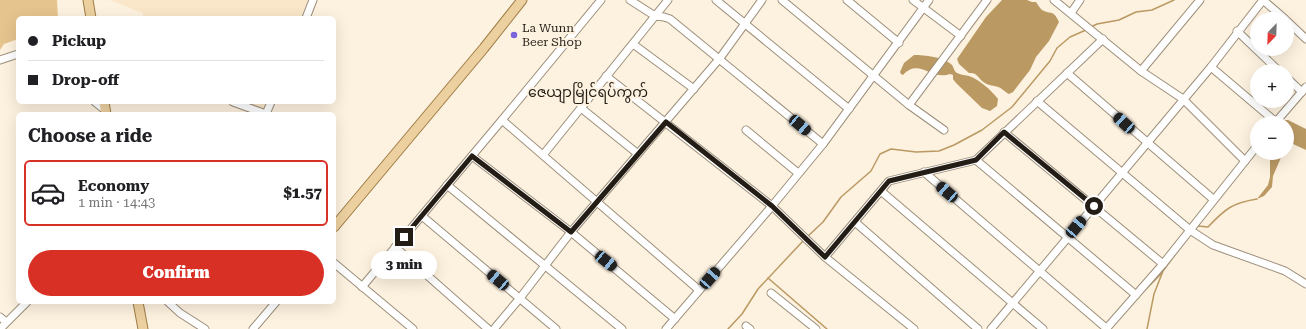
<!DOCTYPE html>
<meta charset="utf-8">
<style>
:root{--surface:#fff;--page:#f6f6f6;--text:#202124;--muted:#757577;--line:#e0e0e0;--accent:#d93025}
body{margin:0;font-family:"Roboto Serif","Noto Sans Myanmar",serif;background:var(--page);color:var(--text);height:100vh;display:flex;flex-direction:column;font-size:15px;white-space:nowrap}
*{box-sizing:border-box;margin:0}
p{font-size:13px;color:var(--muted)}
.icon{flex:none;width:22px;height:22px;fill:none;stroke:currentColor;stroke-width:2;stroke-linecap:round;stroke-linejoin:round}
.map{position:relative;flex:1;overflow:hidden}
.details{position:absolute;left:16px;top:112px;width:320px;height:192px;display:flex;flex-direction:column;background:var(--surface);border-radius:6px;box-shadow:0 4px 16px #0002}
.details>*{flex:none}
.guide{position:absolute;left:16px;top:16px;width:320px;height:88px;border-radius:6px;box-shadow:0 4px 16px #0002;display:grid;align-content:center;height:88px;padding:0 12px;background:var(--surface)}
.needle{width:26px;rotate:203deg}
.controls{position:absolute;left:1250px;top:12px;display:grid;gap:8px}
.controls a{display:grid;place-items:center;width:44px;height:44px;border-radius:50%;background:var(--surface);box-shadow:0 4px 16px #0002;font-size:20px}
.end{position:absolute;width:18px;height:18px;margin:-9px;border:5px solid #231d15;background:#fff;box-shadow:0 0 0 2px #fff}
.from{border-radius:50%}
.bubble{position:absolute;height:28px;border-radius:14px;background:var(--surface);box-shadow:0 4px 16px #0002;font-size:13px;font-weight:800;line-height:28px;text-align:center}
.car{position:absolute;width:12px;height:24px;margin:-12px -6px;border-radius:5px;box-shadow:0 0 3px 1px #0007;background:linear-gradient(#222 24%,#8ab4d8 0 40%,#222 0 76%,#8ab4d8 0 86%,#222 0)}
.guide b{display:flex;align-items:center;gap:14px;height:38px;font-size:15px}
.guide b+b{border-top:1px solid var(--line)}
.guide i{width:10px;height:10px;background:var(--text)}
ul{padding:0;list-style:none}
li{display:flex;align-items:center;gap:12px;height:66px;margin:0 8px 6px;padding:0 4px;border:2px solid transparent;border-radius:6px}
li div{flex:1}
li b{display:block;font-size:15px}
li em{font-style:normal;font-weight:800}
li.active{border-color:var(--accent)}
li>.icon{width:36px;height:36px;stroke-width:1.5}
h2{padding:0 12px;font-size:18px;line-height:48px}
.button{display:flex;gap:8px;margin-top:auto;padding:8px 12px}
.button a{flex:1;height:46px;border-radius:24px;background:var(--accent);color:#fff;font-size:16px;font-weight:800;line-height:46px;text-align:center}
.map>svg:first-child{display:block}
</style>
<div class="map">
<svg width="1306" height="329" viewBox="0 0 1306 329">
<rect width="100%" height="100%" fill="#fdf1df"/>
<g fill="#fae7ca">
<polygon points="110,0 308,0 301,18 143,18 143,13"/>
<polygon points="240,102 268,102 264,111"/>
</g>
<polygon fill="#e6c48e" points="0,0 57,0 58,18 18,18 18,39 4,44 0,50"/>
<g fill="#ba9963">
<path d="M1002,0h25l5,2h4c1,2 4,6 6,8 9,5 11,-1 17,12l-10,19 -13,16 -6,13 -17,22 -4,2c-4,-2 -7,-6 -11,-7 -4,-2 -9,-1 -13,-4 -7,-4 -7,-11 -16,-10l-10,-9 -2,-5 29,-42z"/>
<path d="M914,55c10,0 30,2 38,10 2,3 2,6 5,8 4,2 9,2 12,3 11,4 22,14 29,23l-1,7 -7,5 -8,-3 -26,-25 -3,-4v-4l-3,-1c-19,7 -31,-17 -47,1l-2,-1 -1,-2 4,-9z"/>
<polygon points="1283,120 1288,120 1306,129 1306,150 1291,143 1287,147 1287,123 1281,123"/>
<polygon points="1270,153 1283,153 1273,176 1272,187 1264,196 1257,199 1268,185 1270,177"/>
</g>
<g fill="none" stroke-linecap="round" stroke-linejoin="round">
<g stroke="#ba9963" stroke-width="1.5">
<polyline points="1091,27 1097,24 1119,20 1136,12 1152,10 1174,0"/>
<path d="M1197,227l1,-1 10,1c17,-18 24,-24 49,-28"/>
<polyline points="807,237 823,222 841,197 871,171 880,154 891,149 916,152 939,151 954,145 982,130 1012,107 1050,61 1057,48 1070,37 1086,30"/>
<polyline points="768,278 827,329"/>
<polyline points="1145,290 1162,273"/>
<polyline points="728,329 742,314 758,289 803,241"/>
<polyline points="1147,329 1154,294 1163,271 1183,244"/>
</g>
<g stroke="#9d8f7b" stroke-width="9">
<g id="minor">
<polyline points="630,0 655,16 664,17 670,19 823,144"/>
<polyline points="716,0 849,109"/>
<polyline points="782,0 909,105 944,130"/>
<polyline points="847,0 899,43"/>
<polyline points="913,0 961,36"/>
<polyline points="1054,0 1141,71 1183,99 1245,161"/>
<polyline points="1263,0 1285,19"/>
<polyline points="1071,13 1080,0"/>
<polyline points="306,18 313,0"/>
<polyline points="1287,21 1306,39"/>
<polyline points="1237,31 1279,71"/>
<polyline points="633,44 694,89"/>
<polyline points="0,60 18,54"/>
<polyline points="1211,67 1276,122"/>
<polyline points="1141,71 1200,0"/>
<polyline points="1067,73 1213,199"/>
<polyline points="606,76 772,206 825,257 914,329"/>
<polyline points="1287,78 1302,92"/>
<polyline points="1037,101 1190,230 1213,245 1285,271 1306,284"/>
<polyline points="95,102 105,110"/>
<polyline points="233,102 266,114"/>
<polyline points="909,105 987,0"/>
<polyline points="581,108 638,154"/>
<polyline points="266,114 271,102"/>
<polyline points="502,120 699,290"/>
<polyline points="1275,123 1306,87"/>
<polyline points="746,130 798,173"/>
<polyline points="1004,132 1163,264"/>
<polyline points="543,155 668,0"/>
<polyline points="472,156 571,232 675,319"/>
<polyline points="976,160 1136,295"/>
<polyline points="924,172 1106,328"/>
<polyline points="447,185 622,329"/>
<polyline points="881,191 1043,329"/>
<polyline points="422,216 556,329"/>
<polyline points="855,222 978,329"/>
<polyline points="395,247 488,329"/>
<polyline points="825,257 889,181 976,160 1103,39"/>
<polyline points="334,263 413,329"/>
<polyline points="362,287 502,120 601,0"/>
<polyline points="771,293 816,329"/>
<polyline points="168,302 180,313 205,329"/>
<polyline points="0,317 6,322"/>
<polyline points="746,326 750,329"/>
<polyline points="0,329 27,302"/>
<polyline points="253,329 276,302"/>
<polyline points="494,329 520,298 571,232 720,58 762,0"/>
<polyline points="666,329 772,206 823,144 929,0"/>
<polyline points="991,329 1211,67 1263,0"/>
<polyline points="1106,329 1163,264 1257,146"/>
</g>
</g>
<g stroke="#9e7d46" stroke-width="11">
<g id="major">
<polyline points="88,0 91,18"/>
<polyline points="104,102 106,114"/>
<polyline points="334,227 484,48 522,0"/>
<polyline points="138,302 143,329"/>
</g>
</g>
<use href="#minor" stroke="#fff" stroke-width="7"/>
<use href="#major" stroke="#ecd0a0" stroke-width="9"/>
</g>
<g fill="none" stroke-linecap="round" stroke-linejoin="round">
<polyline stroke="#231d15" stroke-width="5" points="404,237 472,156 571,232 666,122 772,206 825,257 889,181 976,160 1004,132 1094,206"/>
</g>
<circle fill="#7c63de" stroke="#fdf1df" stroke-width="1.5" cx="514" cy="35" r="4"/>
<g text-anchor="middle" stroke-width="4" stroke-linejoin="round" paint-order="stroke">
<g font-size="12" fill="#231d15" stroke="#fdf1df" text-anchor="start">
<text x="522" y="32">La Wunn<tspan x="522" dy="14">Beer Shop</tspan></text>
</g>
<g font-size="14" fill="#231d15" stroke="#fdf1df">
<text x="588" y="97">ဇေယျာမြိုင်ရပ်ကွက်</text>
</g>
</g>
</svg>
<div class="controls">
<a><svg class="needle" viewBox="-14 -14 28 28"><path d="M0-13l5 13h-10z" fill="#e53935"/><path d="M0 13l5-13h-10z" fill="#757577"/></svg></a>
<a>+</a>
<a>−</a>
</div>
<i class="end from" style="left:1094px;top:206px"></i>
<i class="end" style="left:404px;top:237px"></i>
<div class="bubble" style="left:371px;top:251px;width:66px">3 min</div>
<i class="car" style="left:1124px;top:123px;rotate:312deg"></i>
<i class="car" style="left:800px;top:125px;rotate:130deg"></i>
<i class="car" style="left:947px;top:192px;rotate:311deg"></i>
<i class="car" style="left:1076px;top:227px;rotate:40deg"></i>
<i class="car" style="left:606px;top:261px;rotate:129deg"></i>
<i class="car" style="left:710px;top:278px;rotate:41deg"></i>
<i class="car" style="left:498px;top:280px;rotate:310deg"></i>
<div class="guide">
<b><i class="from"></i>Pickup</b>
<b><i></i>Drop-off</b>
</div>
<section class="details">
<h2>Choose a ride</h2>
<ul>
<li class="active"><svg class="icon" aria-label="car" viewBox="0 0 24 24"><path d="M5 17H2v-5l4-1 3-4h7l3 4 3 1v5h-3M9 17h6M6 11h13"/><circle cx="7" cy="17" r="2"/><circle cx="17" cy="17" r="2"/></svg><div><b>Economy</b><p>1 min · 14:43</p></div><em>$1.57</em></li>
</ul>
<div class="button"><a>Confirm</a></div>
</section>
</div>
